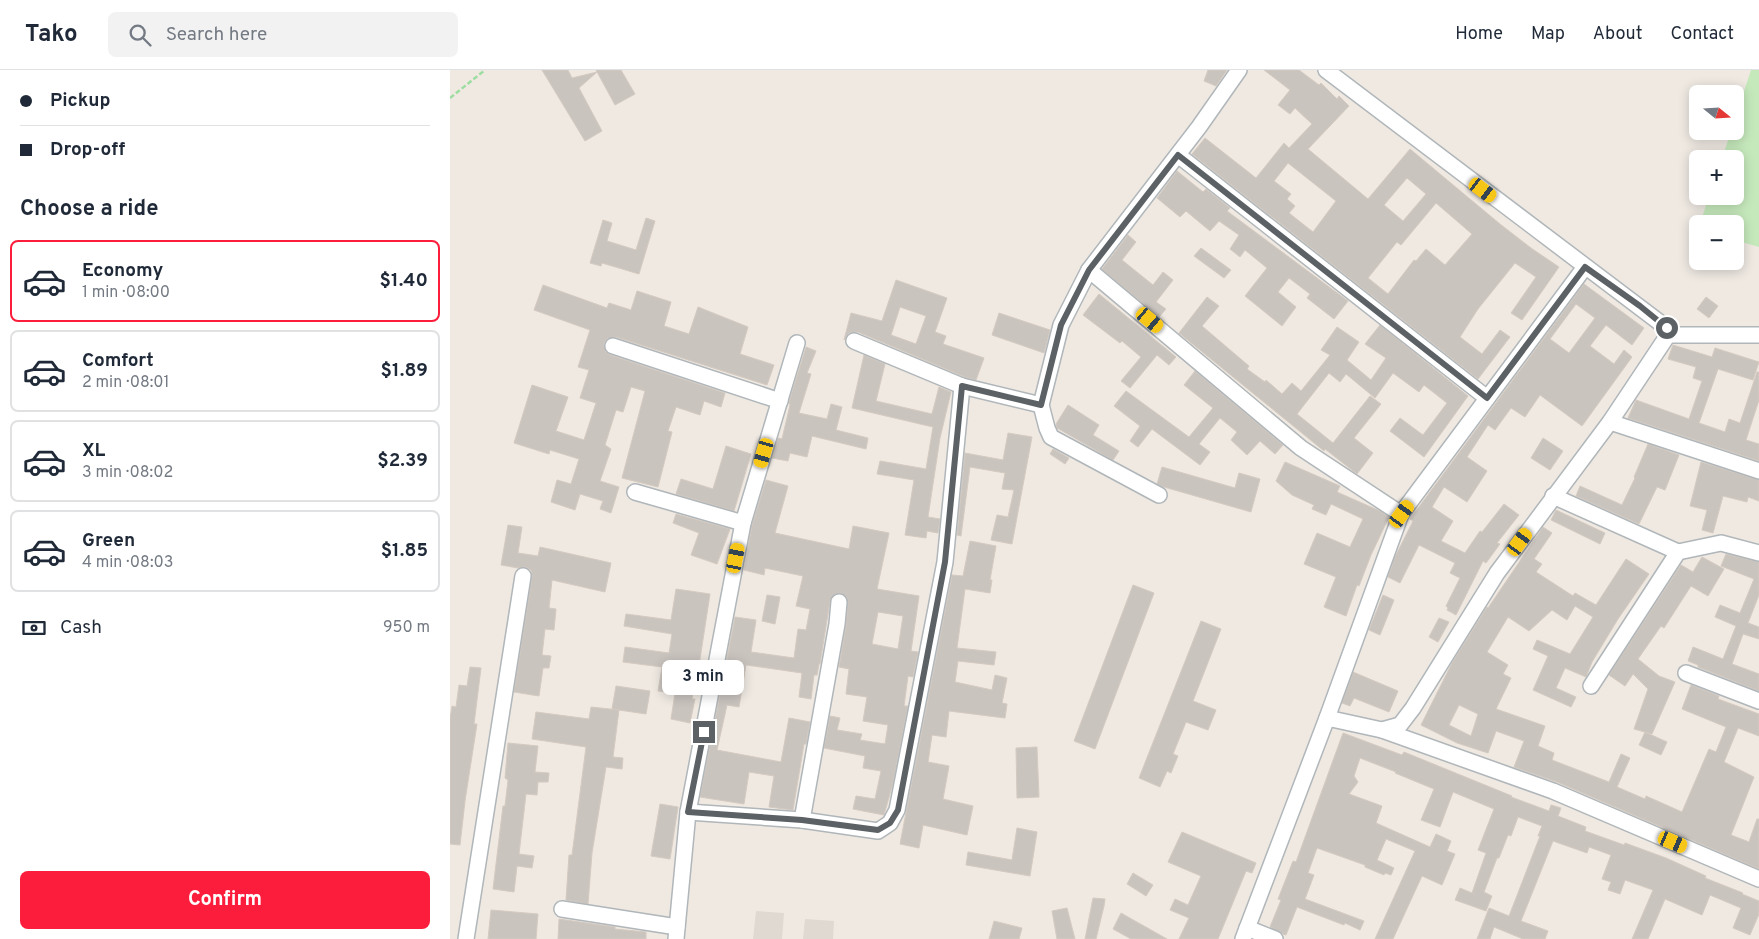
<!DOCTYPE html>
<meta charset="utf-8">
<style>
:root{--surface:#fff;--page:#f2f2f3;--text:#1f2937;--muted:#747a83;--line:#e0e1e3;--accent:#fb1d3b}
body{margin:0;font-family:Overpass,sans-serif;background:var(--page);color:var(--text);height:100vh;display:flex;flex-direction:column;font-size:19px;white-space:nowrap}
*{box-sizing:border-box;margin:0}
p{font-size:16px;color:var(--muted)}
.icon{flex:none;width:28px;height:28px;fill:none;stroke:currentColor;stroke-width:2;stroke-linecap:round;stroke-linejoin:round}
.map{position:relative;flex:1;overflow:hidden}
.side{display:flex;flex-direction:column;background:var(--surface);width:450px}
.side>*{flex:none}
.banner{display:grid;align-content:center;height:110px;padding:0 20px;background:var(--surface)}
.needle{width:32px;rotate:108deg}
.fabs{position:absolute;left:1239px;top:15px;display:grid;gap:10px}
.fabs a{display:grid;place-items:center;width:55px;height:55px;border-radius:8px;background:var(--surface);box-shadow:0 2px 12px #0003;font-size:25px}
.end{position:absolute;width:22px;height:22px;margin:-11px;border:6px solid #5b6165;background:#fff;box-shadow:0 0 0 2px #fff}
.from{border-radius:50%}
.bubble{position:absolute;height:35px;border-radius:8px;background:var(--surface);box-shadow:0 2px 12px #0003;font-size:16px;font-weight:700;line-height:35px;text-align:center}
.car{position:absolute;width:15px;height:30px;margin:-15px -8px;border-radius:6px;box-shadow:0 0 4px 1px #0007;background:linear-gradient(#f5c518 24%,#345 0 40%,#f5c518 0 76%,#345 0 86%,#f5c518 0)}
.banner b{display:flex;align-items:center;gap:18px;height:48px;font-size:19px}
.banner b+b{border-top:1px solid var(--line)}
.banner i{width:12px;height:12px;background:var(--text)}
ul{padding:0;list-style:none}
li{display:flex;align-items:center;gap:15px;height:82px;margin:0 10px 8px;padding:0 10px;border:2px solid var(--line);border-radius:8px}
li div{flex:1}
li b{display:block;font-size:19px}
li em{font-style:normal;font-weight:700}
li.current{border-color:var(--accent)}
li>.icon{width:45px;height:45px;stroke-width:1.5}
h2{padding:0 20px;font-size:22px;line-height:60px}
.pay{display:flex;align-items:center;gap:12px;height:55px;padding:0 20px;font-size:19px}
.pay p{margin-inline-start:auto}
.button{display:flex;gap:10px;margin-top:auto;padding:10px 20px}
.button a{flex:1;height:58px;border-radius:8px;background:var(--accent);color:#fff;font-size:20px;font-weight:700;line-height:58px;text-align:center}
header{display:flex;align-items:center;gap:30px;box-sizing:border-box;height:70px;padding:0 25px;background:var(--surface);border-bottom:1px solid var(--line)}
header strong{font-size:24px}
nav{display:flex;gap:28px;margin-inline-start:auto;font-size:18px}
.search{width:350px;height:45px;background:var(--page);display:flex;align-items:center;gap:12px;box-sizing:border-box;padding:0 18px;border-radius:8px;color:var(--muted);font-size:19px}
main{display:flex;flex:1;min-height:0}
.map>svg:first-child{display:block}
</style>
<header>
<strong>Tako</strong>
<div class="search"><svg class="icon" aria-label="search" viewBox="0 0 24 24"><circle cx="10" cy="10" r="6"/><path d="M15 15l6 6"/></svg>Search here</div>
<nav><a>Home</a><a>Map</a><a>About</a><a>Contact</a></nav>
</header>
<main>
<section class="side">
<div class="banner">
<b><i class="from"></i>Pickup</b>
<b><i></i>Drop-off</b>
</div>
<h2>Choose a ride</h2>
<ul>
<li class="current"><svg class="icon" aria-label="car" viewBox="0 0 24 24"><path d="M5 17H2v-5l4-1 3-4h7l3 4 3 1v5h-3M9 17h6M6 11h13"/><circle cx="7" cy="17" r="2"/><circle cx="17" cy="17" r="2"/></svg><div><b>Economy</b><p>1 min · 08:00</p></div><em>$1.40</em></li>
<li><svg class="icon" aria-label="car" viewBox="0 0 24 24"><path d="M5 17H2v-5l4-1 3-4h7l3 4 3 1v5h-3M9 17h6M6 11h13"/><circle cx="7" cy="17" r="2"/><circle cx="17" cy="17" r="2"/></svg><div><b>Comfort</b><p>2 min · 08:01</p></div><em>$1.89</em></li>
<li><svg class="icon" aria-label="car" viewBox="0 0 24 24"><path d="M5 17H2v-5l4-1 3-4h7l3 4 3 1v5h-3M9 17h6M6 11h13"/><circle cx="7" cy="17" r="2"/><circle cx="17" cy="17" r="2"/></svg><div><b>XL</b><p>3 min · 08:02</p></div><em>$2.39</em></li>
<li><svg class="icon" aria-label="car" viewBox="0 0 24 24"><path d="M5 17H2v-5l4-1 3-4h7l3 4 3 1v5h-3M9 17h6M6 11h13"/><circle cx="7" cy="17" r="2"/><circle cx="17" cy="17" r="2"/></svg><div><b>Green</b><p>4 min · 08:03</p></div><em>$1.85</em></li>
</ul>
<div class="pay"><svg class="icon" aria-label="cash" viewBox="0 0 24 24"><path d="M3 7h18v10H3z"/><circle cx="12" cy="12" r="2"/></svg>Cash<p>950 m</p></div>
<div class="button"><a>Confirm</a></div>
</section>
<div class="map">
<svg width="1309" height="869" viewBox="0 0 1309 869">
<rect width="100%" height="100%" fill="#efe9e2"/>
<g fill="#dfd9d1">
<polygon points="306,841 334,843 332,869 303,869"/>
<polygon points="355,849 384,851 383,869 353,869"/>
</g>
<polygon fill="#c6e9bc" points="1301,0 1309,0 1309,177 1285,170 1285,154 1250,154 1259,126 1285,126 1285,89 1272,89 1281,61 1285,61 1285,48"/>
<g fill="#cac4bf" stroke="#d4cac0" fill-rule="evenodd">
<polygon points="92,0 118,0 122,8 147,2 129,18 152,61 135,71"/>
<polygon points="146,0 171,0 185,24 165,35"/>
<polygon points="758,0 777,0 766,16 754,11"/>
<path d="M814,0h35l20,15 2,-2 16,16 2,-3 10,10 -41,43 60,50 42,-50 90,75 31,24 28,19 -37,53 -11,-7 25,-36 -21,-14 -37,46 -18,28 22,17 18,-24 10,7 -32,42 -286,-225 13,-16 51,40 28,-35 5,5 23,-24 -17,-16 -5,6 -12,-9 12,-15zM838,93l48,38 -23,31 -24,-19 6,-7 -8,-7 4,-5 -17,-13zM957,108l19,16 -23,27 -19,-16zM986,133l36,31 -27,31 -19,-16 -10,12 -2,-1 -26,34 -20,-16 29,-36 4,3z"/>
<polygon points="727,101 753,122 756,119 780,138 777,141 898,231 884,249 857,228 860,224 839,208 828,222 846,237 832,256 795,226 817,198 795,180 790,187 780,179 789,165 769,151 760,161 736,141 730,147 707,128"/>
<polygon points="196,148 205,151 189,204 152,193 151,196 140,193 153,150 162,153 157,171 186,180"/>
<polygon points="678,165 686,172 672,190 703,215 713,202 723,210 706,232 716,239 709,247 652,199"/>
<polygon points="751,178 781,200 774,208 744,186"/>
<path d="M446,210l51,18 -12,34 11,4 -3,8 41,14 -8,22 -11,-3 -107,-45 -9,1 -5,7 7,-27 31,8zM450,237l26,9 -10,28 -25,-9z"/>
<path d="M1134,214l60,44 -12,17 -26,-20 -16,21 24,18 10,-14 8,7 -50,69 -42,-31 -15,22 -14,-9 -16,22 -7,-5 -21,32 20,14 -20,31 -23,-15 -12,20 21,14 -12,20 24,12 15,-22 2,1 22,-28 15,11 -22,28 3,1 -14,19 -3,-2 -27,54 -9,-5 1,-2 -2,-2 14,-28 -10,-5 5,-10 -36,-18 -19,38 -12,-6 7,-20 18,-36 -3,-2zM1126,234l19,14 -26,35 -19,-14z"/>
<polygon points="93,215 157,238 159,233 181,240 187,221 221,232 214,256 239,264 248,237 298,257 290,284 324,295 317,315 166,267 157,269 154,273 154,277 156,282 160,285 275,323 271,337 254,331 250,345 226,337 218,361 222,362 208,417 172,408 195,321 181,317 173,342 166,340 155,375 161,379 150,411 169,417 161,443 150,439 153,431 130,424 125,440 101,432 107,410 121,414 129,389 100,380 99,384 64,373 82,315 118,327 106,361 134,370 146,333 130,328 139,300 128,297 140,260 84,240"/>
<polygon points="649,224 726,287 719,295 707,285 680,318 671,311 691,287 672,271 670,273 633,245"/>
<polygon points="757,227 769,236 752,256 799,296 797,299 815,312 816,310 832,324 842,313 851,321 880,285 871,280 887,257 909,272 897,290 921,310 936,288 915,274 930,255 1018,326 974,387 940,361 950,348 973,365 997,333 974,315 969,322 943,303 925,328 896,304 890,312 879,303 847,344 883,373 920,326 931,334 904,368 923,383 907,404 875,379 874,381 729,263"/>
<polygon points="1256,227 1268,236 1259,248 1247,239"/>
<polygon points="549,243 600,260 594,283 542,265"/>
<polygon points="1223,275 1262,287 1265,278 1309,292 1303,310 1268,299 1249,353 1275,362 1279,349 1290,353 1307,302 1309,302 1309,330 1296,370 1309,374 1309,391 1178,348 1186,330 1239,349 1252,311 1243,308 1246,297 1218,289"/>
<polygon points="356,277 366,281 357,303 361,304 349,343 377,349 381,334 392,337 386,360 418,368 416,379 362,366 357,387 340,383 338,391 322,388 328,368 332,369 340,335 339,332"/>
<polygon points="414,285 435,294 426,331 482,344 489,317 501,322 490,368 478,447 490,449 488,463 477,461 476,468 455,465 464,410 427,404 430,391 476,399 483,357 402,338"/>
<polygon points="745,301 833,375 825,384 810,371 797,385 781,370 787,362 770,348 749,374 760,382 750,395 702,359 688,377 680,371 690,356 664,336 676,321 739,367 763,338 734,315"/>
<polygon points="618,335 649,355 643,365 669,381 663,390 607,358 606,354"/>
<polygon points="558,363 582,367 562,474 541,470 547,445 558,447 564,420 552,419 555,403 520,397 511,466 507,465 515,383 553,390"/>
<polygon points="1093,368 1113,381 1100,400 1081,388"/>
<polygon points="1198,374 1229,385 1215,420 1207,417 1189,454 1126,426 1130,416 1172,435 1185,408 1184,407"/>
<polygon points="276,376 301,384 284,441 226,424 231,409 263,419"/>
<polygon points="603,379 619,388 615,394 600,384"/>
<polygon points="835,392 890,416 887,422 930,441 939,447 921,485 909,516 907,515 896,546 874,537 886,507 854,494 867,463 900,477 913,449 881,434 876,445 862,439 864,435 842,425 826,411"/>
<polygon points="1251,392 1309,410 1309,431 1298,427 1297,432 1273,426 1263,463 1252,460 1257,440 1240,436"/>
<polygon points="712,397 785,418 789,403 810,409 801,442 714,417 707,414"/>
<path d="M316,410l22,6 -13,47 74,16 4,-23 36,7 -12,56 42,7 -8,55 7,1 -5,25 -5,-1 -4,30h4l-15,77 -9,32 -31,-6 3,-13 19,3 6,-28 -18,-3 2,-12 -41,-8 6,-32 10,2 -3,12 25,4 -2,6 25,4 3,-19 -25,-4 4,-24 -21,-3 3,-25 -10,-2 7,-41 2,-24 -1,-4 -7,-5 -5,1 -5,7 -10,63h-1l-2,11h-3l-3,24 -12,-2 3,-24 -56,-8 -7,42 -12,-2 -10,45 64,12 8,-44 21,4 -4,22h-2l-11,66 -24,-3 5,-31 -25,-4 -5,32 -44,-7 35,-180 21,3 -5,32 43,6 4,-29 8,1 4,-21 -14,-3 7,-30 -38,-8 -1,7 -20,-5 8,-45zM428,542l25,4 -5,33 -26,-5z"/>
<polygon points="1106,440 1155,463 1150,474 1101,450"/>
<polygon points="226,444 280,459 267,494 241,485 249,463 223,453"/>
<polygon points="58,455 72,457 68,483 88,486 90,477 161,493 155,522 102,510 99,538 106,539 104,560 95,559 92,585 101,586 99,598 93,598 89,626 64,622 82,507 81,500 75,497 68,498 51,495"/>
<path d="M1093,457l9,6 -18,26 8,5 -6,8 37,24 2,-3 21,12 30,-46 23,15 -31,45 -26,43 -6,15 -21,-9 -9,20 20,9 -5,10 -38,-17 15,-34 -15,-7 4,-9 33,14 23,-37 -18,-11 -8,14 -15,-10 -23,21 -21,-14 -21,35 21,13 -5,9 8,4 -15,31 49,17 -7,20 16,7 -2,7 57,22 12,-28 9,4 -13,29 28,12 1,-3 36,16 27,-63 7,3 10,-25 -44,-18 9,-24 28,11 -1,3 41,15v22l-21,-8 -14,34 30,15 -23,58 18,7 8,-23h2v50l-202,-87 -43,-15 10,-26 -28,-10 -8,22 -31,-10 -36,-18 31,-62 35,-56 1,1zM1009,635l19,9 -7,22 -22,-11z"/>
<polygon points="520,471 546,476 540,510 542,510 540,523 515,519 507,578 546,582 544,595 508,591 505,612 542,620 545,605 557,608 552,633 557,634 555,648 499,641 496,667 482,665 478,692 499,696 493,729 523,736 517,765 473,755 469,778 450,774 502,505 513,506"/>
<polygon points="1276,484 1309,492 1309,525 1298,553 1309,557 1309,569 1293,564 1282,594 1309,604 1309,621 1248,597 1248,595 1238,591 1243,577 1273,589 1286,556 1265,547 1270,535 1290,543 1304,509 1271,496"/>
<polygon points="1252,487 1274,499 1258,526 1241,516 1214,558 1211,556 1188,589 1209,606 1225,612 1202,664 1184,659 1198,619 1183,604 1175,616 1159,605 1231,495 1243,502"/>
<polygon points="683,515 704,523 645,679 624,671"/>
<polygon points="226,519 260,524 248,602 246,602 242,629 245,629 240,653 221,649 225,623 208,621 212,597 173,592 175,577 219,583 222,564 174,556 176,544 221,550"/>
<polygon points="317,525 330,527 325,554 312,551"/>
<polygon points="933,525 944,530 930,565 919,560"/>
<polygon points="989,548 999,552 988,572 979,567"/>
<polygon points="751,551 771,559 743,631 766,640 758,660 736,652 723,684 728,686 721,703 717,701 710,717 689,708"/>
<polygon points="20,597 31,598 24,654 27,654 15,731 10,775 0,774 0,649 2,636 6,637 9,615 17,616"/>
<polygon points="903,602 948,621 939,642 904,628 900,636 892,633"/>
<polygon points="166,616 200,621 196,644 162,639"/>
<polygon points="141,637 169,640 163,687 173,688 172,699 156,697 142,783 138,834 116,830 119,785 122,785 136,677 82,669 86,642 139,649"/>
<polygon points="1195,662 1217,672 1211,685 1189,675"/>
<polygon points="893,663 952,685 954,682 1062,726 1061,727 1099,741 1101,735 1111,738 1108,746 1136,757 1135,761 1174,775 1175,773 1216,788 1256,806 1255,808 1293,823 1292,824 1309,831 1309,844 1300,865 1283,858 1291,838 1260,825 1252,845 1215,829 1198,869 1182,869 1203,820 1175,810 1170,824 1158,820 1161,812 1152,809 1161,785 1139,777 1137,783 1103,771 1071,851 1098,861 1095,869 1073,869 1044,857 1040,869 1027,869 1039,838 1059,846 1090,766 1088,766 1092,756 1068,747 1061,766 1058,765 1049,788 1047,788 1034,822 1042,826 1036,841 1005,830 1010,818 1022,823 1036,783 1028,780 1044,739 1003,722 990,757 971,750 984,719 945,703 946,702 910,688 904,706 908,712 899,724 932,736 926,753 980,777 986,764 1001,771 997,781 1005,784 992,815 972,806 943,869 925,869 965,781 936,769 927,790 944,798 941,805 935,803 934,805 915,797 915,795 867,778 858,803 864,805 855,829 914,851 910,860 895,853 894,855 847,837 836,865 833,864 820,857 831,830 828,829 843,791 846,792"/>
<polygon points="58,673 88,676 85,702 99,703 98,712 88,712 87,725 76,724 69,784 84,786 82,798 67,796 64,822 43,819 53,736 55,736 58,710 55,708"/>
<polygon points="587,677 589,727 567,728 566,678"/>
<polygon points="210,734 228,737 220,789 201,786"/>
<polygon points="567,758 587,762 580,806 516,795 518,782 562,790"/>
<polygon points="732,762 806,793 802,803 796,801 768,869 729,869 739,848 720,840 725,829 738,835 751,806 718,792"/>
<polygon points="683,803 703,815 696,826 677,814"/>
<polygon points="643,828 655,829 654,836 646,869 635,869"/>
<polygon points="617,838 625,869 607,869 602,841"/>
<polygon points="41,840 88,844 86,869 38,869"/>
<polygon points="671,843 717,869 681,869 663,859"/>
<polygon points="109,849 165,857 165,859 196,862 196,869 108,869"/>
<polygon points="544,851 572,858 569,869 539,869"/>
</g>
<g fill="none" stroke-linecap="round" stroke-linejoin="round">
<g stroke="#b0b6b9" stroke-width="18">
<g id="minor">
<polyline points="876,0 1217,258 1218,265 1160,352 1047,503 963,638 950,655 932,660"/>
<polyline points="728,85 1037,328"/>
<polyline points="639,200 851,378 951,444"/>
<polyline points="1218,265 1309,265"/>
<polyline points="404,271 512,316 591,335 611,255 639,200 749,57 789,0"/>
<polyline points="163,276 330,331"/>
<polyline points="591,335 597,358 601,367 709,425"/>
<polyline points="1160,352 1309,401"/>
<polyline points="185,422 293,453"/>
<polyline points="1103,426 1228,482 1271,473 1309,483"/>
<polyline points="1236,603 1309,631"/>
<polyline points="1141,616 1228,482"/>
<polyline points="877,648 932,660 1103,721 1309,809"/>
<polyline points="238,742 352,750 428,761 440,753 447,740 495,492 512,316"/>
<polyline points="352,750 387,554 389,532"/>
<polyline points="112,839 227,857"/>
<polyline points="797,858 825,869"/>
<polyline points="16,869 73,506"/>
<polyline points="226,869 238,742 293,453 347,273"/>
<polyline points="793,869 877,648 951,444 1135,197"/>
</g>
</g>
<polyline stroke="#9edda1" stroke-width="2.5" stroke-dasharray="5 2.5" stroke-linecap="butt" points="0,28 35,0"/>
<use href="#minor" stroke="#fff" stroke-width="15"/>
</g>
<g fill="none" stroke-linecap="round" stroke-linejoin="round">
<polyline stroke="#5b6165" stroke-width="6" points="254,662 238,742 352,750 428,760 440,753 448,740 495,492 512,316 591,335 611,255 639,200 728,85 1037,328 1135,197 1190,236 1217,258"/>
</g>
</svg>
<div class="fabs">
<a><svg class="needle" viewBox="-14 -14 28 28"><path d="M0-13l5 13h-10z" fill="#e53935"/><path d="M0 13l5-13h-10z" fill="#747a83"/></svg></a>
<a>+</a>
<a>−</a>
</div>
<i class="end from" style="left:1217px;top:258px"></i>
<i class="end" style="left:254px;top:662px"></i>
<div class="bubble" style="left:212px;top:590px;width:82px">3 min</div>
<i class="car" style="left:1033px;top:120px;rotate:127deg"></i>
<i class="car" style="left:700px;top:250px;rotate:130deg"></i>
<i class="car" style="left:314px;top:383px;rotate:196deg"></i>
<i class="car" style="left:952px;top:444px;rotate:36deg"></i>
<i class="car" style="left:1070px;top:472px;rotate:36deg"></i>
<i class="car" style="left:286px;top:488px;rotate:11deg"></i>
<i class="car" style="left:1223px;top:772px;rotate:113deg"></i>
</div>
</main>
